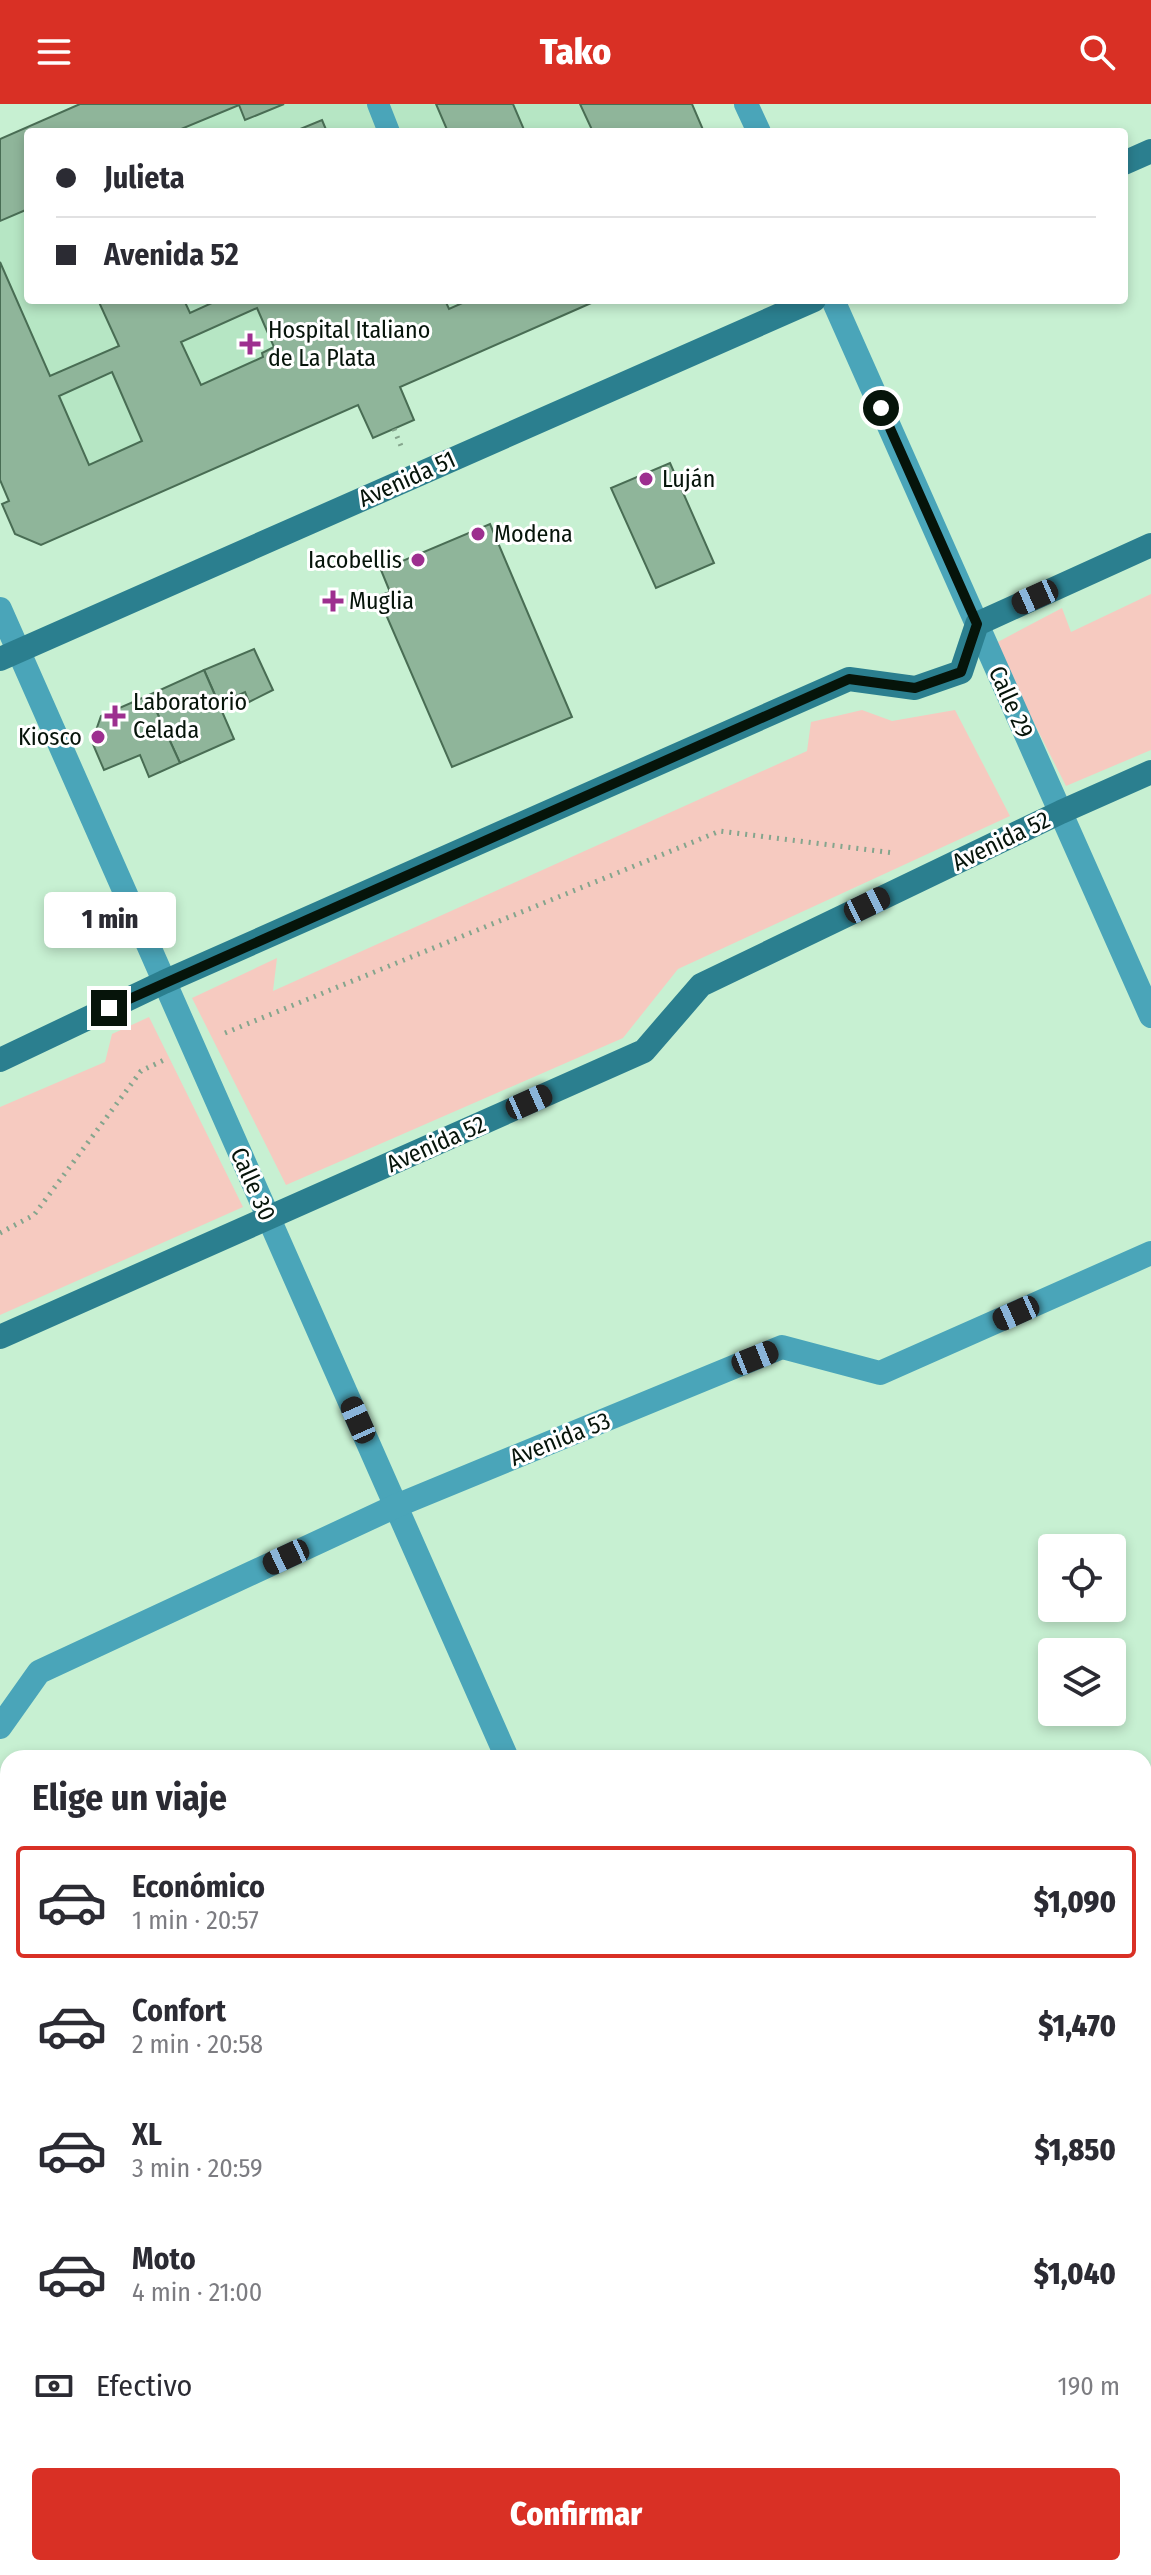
<!DOCTYPE html>
<html lang="es">
<meta charset="utf-8">
<style>
:root{--surface:#fff;--page:#f2f2f3;--text:#2b2b33;--muted:#7c7c81;--line:#e1e1e2;--accent:#d93025}
body{margin:0;font-family:"Fira Sans Condensed",sans-serif;background:var(--page);color:var(--text);height:100vh;display:flex;flex-direction:column;font-size:30px;white-space:nowrap}
*{box-sizing:border-box;margin:0}
p{font-size:26px;color:var(--muted)}
.icon{flex:none;width:44px;height:44px;fill:none;stroke:currentColor;stroke-width:2;stroke-linecap:round;stroke-linejoin:round}
.map{position:relative;flex:1;overflow:hidden}
.panel{position:absolute;left:0px;top:1646px;width:1152px;height:826px;display:flex;flex-direction:column;background:var(--surface);border-radius:24px 24px 0 0;box-shadow:0 4px 12px #0003}
.panel>*{flex:none}
.hud{position:absolute;left:24px;top:24px;width:1104px;height:176px;border-radius:8px;box-shadow:0 4px 12px #0003;display:grid;align-content:center;height:176px;padding:0 32px;background:var(--surface)}
.tools{position:absolute;left:1038px;top:1430px;display:grid;gap:16px}
.tools a{display:grid;place-items:center;width:88px;height:88px;border-radius:8px;background:var(--surface);box-shadow:0 4px 12px #0003;font-size:40px}
.end{position:absolute;width:36px;height:36px;margin:-18px;border:10px solid #06140a;background:#fff;box-shadow:0 0 0 4px #fff}
.from{border-radius:50%}
.bubble{position:absolute;height:56px;border-radius:8px;background:var(--surface);box-shadow:0 4px 12px #0003;font-size:26px;font-weight:800;line-height:56px;text-align:center}
.car{position:absolute;width:24px;height:48px;margin:-24px -12px;border-radius:10px;box-shadow:0 0 6px 2px #0007;background:linear-gradient(#222 24%,#8ab4d8 0 40%,#222 0 76%,#8ab4d8 0 86%,#222 0)}
.hud b{display:flex;align-items:center;gap:28px;height:76px;font-size:30px}
.hud b+b{border-top:2px solid var(--line)}
.hud i{width:20px;height:20px;background:var(--text)}
ul{padding:0;list-style:none}
li{display:flex;align-items:center;gap:24px;height:112px;margin:0 16px 12px;padding:0 16px;border:4px solid transparent;border-radius:8px}
li div{flex:1}
li b{display:block;font-size:30px}
li em{font-style:normal;font-weight:800}
li.selected{border-color:var(--accent)}
li>.icon{width:72px;height:72px;stroke-width:1.5}
h2{padding:0 32px;font-size:36px;line-height:96px}
.pay{display:flex;align-items:center;gap:20px;height:88px;padding:0 32px;font-size:30px}
.pay p{margin-inline-start:auto}
.cta{display:flex;gap:16px;margin-top:auto;padding:16px 32px}
.cta a{flex:1;height:92px;border-radius:8px;background:var(--accent);color:#fff;font-size:32px;font-weight:800;line-height:92px;text-align:center}
header{display:flex;justify-content:space-between;align-items:center;height:104px;padding:0 32px;background:var(--accent);color:#fff;font-size:36px;font-weight:800}
.map>svg:first-child{display:block}
</style>
<header><svg class="icon" aria-label="menu" viewBox="0 0 24 24"><path d="M4 6h16M4 12h16M4 18h16"/></svg>Tako<svg class="icon" aria-label="search" viewBox="0 0 24 24"><circle cx="10" cy="10" r="6"/><path d="M15 15l6 6"/></svg></header>
<div class="map">
<svg width="1151" height="2471" viewBox="0 0 1151 2471">
<rect width="100%" height="100%" fill="#c7f0d2"/>
<polygon fill="#b6e6c4" points="80,0 692,0 704,28 28,28 28,196 598,196 401,283 414,316 373,334 358,301 41,441 2,400 9,397 0,376 0,35"/>
<g fill="#f6cac0">
<polygon points="1151,490 1151,646 1066,682 994,540 1062,504 1071,528"/>
<polygon points="862,606 892,617 955,606 1010,712 678,865 623,934 286,1081 192,894 277,854 273,887 807,647 811,618"/>
<polygon points="149,913 243,1103 0,1211 0,1003 105,958 112,930"/>
</g>
<g fill="#8fb59a" stroke="#496d54" stroke-width="2" fill-rule="evenodd">
<polygon points="80,0 284,0 245,16 239,1 181,25 182,28 28,28 28,105 0,117 0,35"/>
<polygon points="436,0 513,0 525,28 448,28"/>
<polygon points="580,0 692,0 704,28 593,28"/>
<polygon points="322,16 327,28 293,28"/>
<path d="M0,158l50,114 69,-30 -21,-46h86l6,13 22,-10 -1,-3h234l4,9 20,-9h129l-198,87 14,33 -41,18 -15,-33 -317,140 -26,-11 -13,-30 7,-3 -9,-21zM257,204l17,39 -12,6 1,4 -62,28 -20,-43zM112,268l30,69 -53,24 -30,-69z"/>
<polygon points="670,359 714,459 656,484 611,384"/>
<polygon points="490,420 572,613 452,663 378,492 390,488 381,466"/>
<polygon points="254,545 273,586 249,598 245,588 219,600 204,566"/>
<polygon points="204,566 234,635 180,659 149,591"/>
<polygon points="149,591 180,659 149,673 140,651 104,666 92,638 101,612"/>
</g>
<g fill="none" stroke-linecap="round" stroke-linejoin="round">
<g stroke="#85a58d" stroke-width="5" stroke-dasharray="2 6" stroke-linecap="butt">
<polyline points="394,325 401,342"/>
<polyline points="225,929 720,727 894,749"/>
<polyline points="0,1129 34,1111 141,967 164,956"/>
</g>
<polyline stroke="#4aa5b9" stroke-width="22" points="378,0 389,28"/>
<g stroke="#4aa5b9" stroke-width="24">
<polyline points="746,0 759,28"/>
<polyline points="833,196 1151,912"/>
<polyline points="0,505 507,1654"/>
<polyline points="0,1623 39,1568 396,1402 782,1243 880,1269 1151,1149"/>
<polyline points="1144,1708 1151,1704"/>
<polyline points="0,2218 8,2215"/>
<polyline points="1144,2306 1151,2303"/>
<polyline points="866,2464 869,2471"/>
<polyline points="770,2471 786,2464"/>
</g>
<g stroke="#2b7f8f" stroke-width="24">
<polyline points="1124,59 1151,47"/>
<polyline points="0,555 814,196"/>
<polyline points="0,956 164,878 849,575 915,584 961,568 977,520 1151,441"/>
<polyline points="0,1233 644,947 701,881 1061,708 1151,668"/>
</g>
</g>
<g fill="none" stroke-linecap="round" stroke-linejoin="round">
<polyline stroke="#06140a" stroke-width="10" points="109,904 849,575 915,584 961,568 977,520 881,304"/>
</g>
<g fill="#9d2f8f" stroke="#fff" stroke-width="3">
<path d="M246 228h8v8h8v8h-8v8h-8v-8h-8v-8h8z"/>
<circle cx="646" cy="375" r="8"/>
<circle cx="478" cy="430" r="8"/>
<circle cx="418" cy="456" r="8"/>
<path d="M329 485h8v8h8v8h-8v8h-8v-8h-8v-8h8z"/>
<path d="M111 600h8v8h8v8h-8v8h-8v-8h-8v-8h8z"/>
<circle cx="98" cy="633" r="8"/>
</g>
<g text-anchor="middle" stroke-width="6" stroke-linejoin="round" paint-order="stroke">
<g font-size="24" fill="#06140a" stroke="#fff" text-anchor="start">
<text x="268" y="234">Hospital Italiano<tspan x="268" dy="28">de La Plata</tspan></text>
<text x="662" y="383">Luján</text>
<text x="494" y="438">Modena</text>
<text x="402" y="464" text-anchor="end">Iacobellis</text>
<text x="349" y="505">Muglia</text>
<text x="133" y="606">Laboratorio<tspan x="133" dy="28">Celada</tspan></text>
<text x="82" y="641" text-anchor="end">Kiosco</text>
</g>
<g font-size="24" fill="#06140a" stroke="#fff">
<text transform="translate(407 375) rotate(-24)" y="8">Avenida 51</text>
<text transform="translate(1011 598) rotate(66)" y="8">Calle 29</text>
<text transform="translate(1001 737) rotate(-26)" y="8">Avenida 52</text>
<text transform="translate(436 1040) rotate(-24)" y="8">Avenida 52</text>
<text transform="translate(253 1080) rotate(66)" y="8">Calle 30</text>
<text transform="translate(560 1335) rotate(-22)" y="8">Avenida 53</text>
</g>
</g>
</svg>
<div class="tools">
<a><svg class="icon" aria-label="locate" viewBox="0 0 24 24"><circle cx="12" cy="12" r="6"/><path d="M12 2v4M12 18v4M2 12h4M18 12h4"/></svg></a>
<a><svg class="icon" aria-label="layers" viewBox="0 0 24 24"><path d="M12 4l9 5-9 5-9-5zM3 14l9 5 9-5"/></svg></a>
</div>
<i class="end from" style="left:881px;top:304px"></i>
<i class="end" style="left:109px;top:904px"></i>
<div class="bubble" style="left:44px;top:788px;width:132px">1 min</div>
<i class="car" style="left:1035px;top:493px;rotate:246deg"></i>
<i class="car" style="left:867px;top:801px;rotate:64deg"></i>
<i class="car" style="left:529px;top:998px;rotate:66deg"></i>
<i class="car" style="left:1016px;top:1209px;rotate:246deg"></i>
<i class="car" style="left:755px;top:1254px;rotate:68deg"></i>
<i class="car" style="left:358px;top:1316px;rotate:336deg"></i>
<i class="car" style="left:286px;top:1453px;rotate:245deg"></i>
<div class="hud">
<b><i class="from"></i>Julieta</b>
<b><i></i>Avenida 52</b>
</div>
<section class="panel">
<h2>Elige un viaje</h2>
<ul>
<li class="selected"><svg class="icon" aria-label="car" viewBox="0 0 24 24"><path d="M5 17H2v-5l4-1 3-4h7l3 4 3 1v5h-3M9 17h6M6 11h13"/><circle cx="7" cy="17" r="2"/><circle cx="17" cy="17" r="2"/></svg><div><b>Económico</b><p>1 min · 20:57</p></div><em>$1,090</em></li>
<li><svg class="icon" aria-label="car" viewBox="0 0 24 24"><path d="M5 17H2v-5l4-1 3-4h7l3 4 3 1v5h-3M9 17h6M6 11h13"/><circle cx="7" cy="17" r="2"/><circle cx="17" cy="17" r="2"/></svg><div><b>Confort</b><p>2 min · 20:58</p></div><em>$1,470</em></li>
<li><svg class="icon" aria-label="car" viewBox="0 0 24 24"><path d="M5 17H2v-5l4-1 3-4h7l3 4 3 1v5h-3M9 17h6M6 11h13"/><circle cx="7" cy="17" r="2"/><circle cx="17" cy="17" r="2"/></svg><div><b>XL</b><p>3 min · 20:59</p></div><em>$1,850</em></li>
<li><svg class="icon" aria-label="car" viewBox="0 0 24 24"><path d="M5 17H2v-5l4-1 3-4h7l3 4 3 1v5h-3M9 17h6M6 11h13"/><circle cx="7" cy="17" r="2"/><circle cx="17" cy="17" r="2"/></svg><div><b>Moto</b><p>4 min · 21:00</p></div><em>$1,040</em></li>
</ul>
<div class="pay"><svg class="icon" aria-label="cash" viewBox="0 0 24 24"><path d="M3 7h18v10H3z"/><circle cx="12" cy="12" r="2"/></svg>Efectivo<p>190 m</p></div>
<div class="cta"><a>Confirmar</a></div>
</section>
</div>
